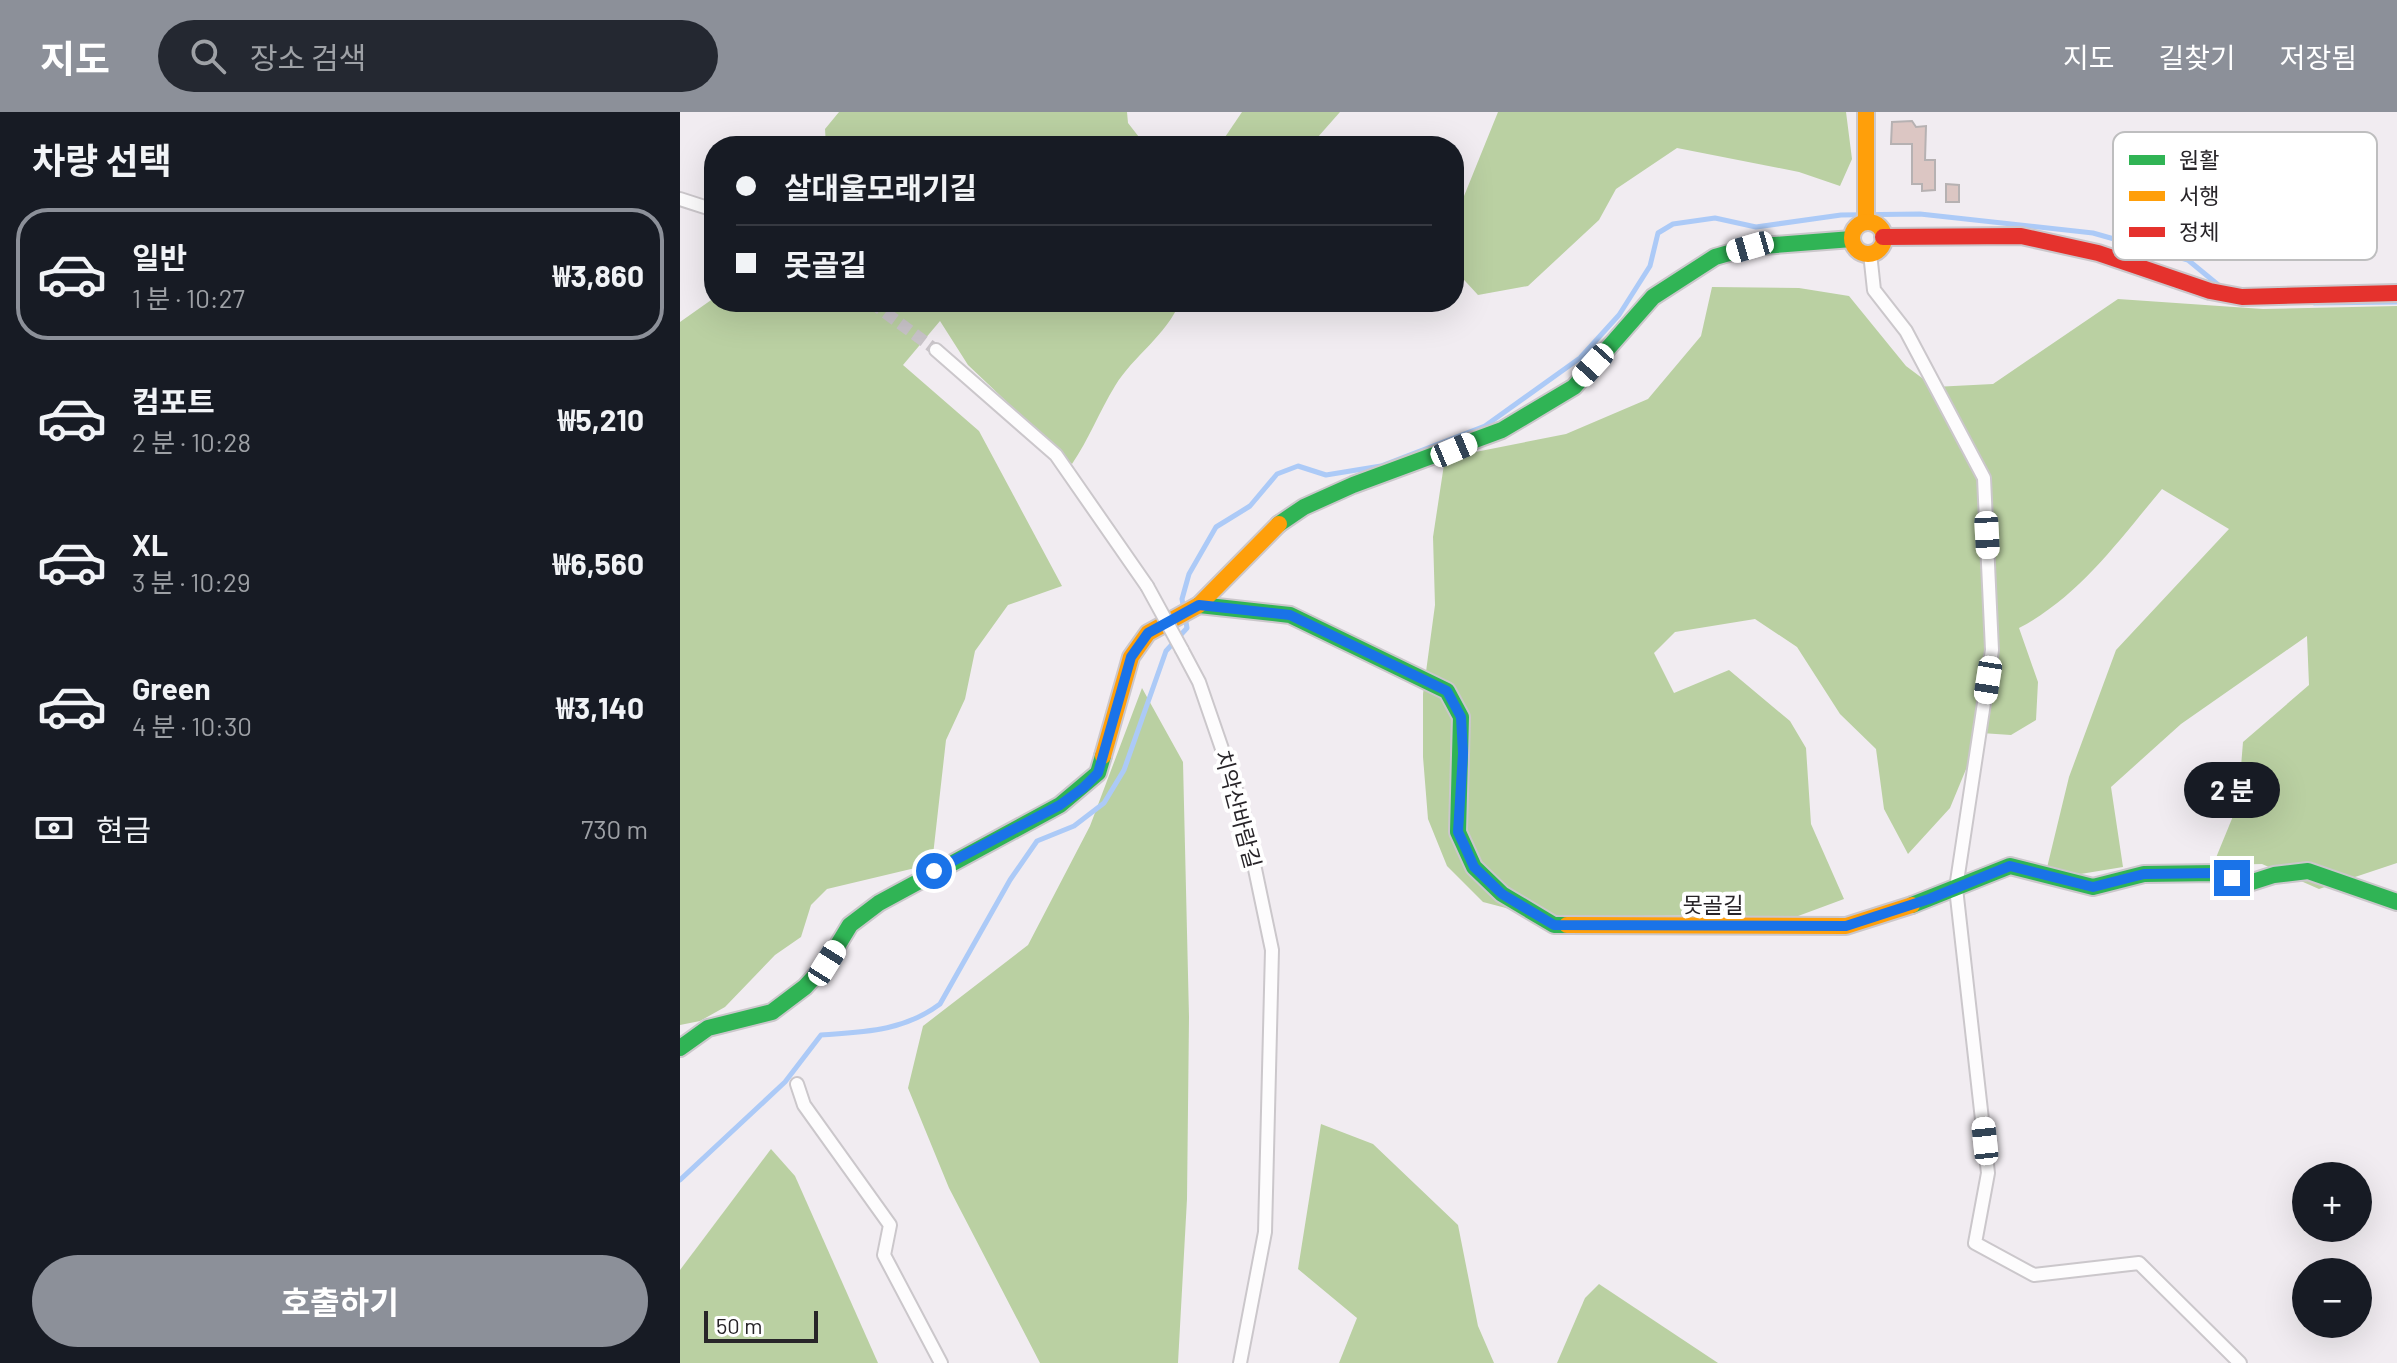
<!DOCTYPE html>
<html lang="ko">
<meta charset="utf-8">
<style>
:root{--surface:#171b24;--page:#242831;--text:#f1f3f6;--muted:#9ea1a6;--line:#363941;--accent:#8c9099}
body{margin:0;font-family:Barlow,"Noto Sans KR",sans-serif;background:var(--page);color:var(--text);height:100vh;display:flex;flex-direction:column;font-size:30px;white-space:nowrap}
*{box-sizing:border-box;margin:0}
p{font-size:26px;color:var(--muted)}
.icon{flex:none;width:44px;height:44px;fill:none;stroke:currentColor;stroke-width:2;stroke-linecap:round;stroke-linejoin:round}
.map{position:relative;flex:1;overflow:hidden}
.details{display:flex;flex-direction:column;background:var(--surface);width:680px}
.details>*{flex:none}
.guide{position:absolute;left:24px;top:24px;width:760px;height:176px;border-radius:32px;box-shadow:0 8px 32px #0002;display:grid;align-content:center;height:176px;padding:0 32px;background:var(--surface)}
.buttons{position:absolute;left:1612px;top:1050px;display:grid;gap:16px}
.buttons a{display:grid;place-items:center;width:80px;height:80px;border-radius:50%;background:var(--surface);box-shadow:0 8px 32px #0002;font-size:40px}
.scale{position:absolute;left:24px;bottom:20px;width:114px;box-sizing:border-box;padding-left:8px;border:4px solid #282529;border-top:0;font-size:22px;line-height:28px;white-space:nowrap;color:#282529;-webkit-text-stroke:6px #fff;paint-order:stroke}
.end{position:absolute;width:36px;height:36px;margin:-18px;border:10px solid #1a73e8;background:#fff;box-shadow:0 0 0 4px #fff}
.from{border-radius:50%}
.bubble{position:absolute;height:56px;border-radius:28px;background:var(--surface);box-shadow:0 8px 32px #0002;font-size:26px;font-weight:700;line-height:56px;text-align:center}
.car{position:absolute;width:24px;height:48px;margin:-24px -12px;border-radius:10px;box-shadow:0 0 6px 2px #0007;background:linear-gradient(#fff 24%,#345 0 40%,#fff 0 76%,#345 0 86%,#fff 0)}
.guide b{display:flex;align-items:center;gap:28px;height:76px;font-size:30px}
.guide b+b{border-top:2px solid var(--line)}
.guide i{width:20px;height:20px;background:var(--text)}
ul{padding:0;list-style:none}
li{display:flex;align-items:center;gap:24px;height:132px;margin:0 16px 12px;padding:0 16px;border:4px solid transparent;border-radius:32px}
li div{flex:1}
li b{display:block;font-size:30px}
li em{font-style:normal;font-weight:700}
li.active{border-color:var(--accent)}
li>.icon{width:72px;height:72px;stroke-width:1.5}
h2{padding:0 32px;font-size:36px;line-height:96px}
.pay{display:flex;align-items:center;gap:20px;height:88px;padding:0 32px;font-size:30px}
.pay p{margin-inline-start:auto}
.button{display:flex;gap:16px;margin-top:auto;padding:16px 32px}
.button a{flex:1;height:92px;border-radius:48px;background:var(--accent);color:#fff;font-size:32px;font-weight:700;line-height:92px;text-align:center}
header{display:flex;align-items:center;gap:48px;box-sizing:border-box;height:112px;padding:0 40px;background:var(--accent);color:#fff}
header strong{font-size:38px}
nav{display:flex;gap:44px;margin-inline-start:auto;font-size:28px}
.search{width:560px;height:72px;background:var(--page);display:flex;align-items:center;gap:20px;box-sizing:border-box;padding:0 28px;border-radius:44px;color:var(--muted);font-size:30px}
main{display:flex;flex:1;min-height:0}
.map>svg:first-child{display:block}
</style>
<header>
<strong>지도</strong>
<div class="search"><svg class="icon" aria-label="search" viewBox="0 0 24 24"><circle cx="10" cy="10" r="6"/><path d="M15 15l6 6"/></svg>장소 검색</div>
<nav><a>지도</a><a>길찾기</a><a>저장됨</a></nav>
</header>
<main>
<section class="details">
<h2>차량 선택</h2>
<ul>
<li class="active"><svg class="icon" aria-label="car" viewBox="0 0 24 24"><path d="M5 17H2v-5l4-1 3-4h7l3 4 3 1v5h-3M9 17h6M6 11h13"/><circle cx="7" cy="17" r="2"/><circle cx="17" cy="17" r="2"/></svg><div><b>일반</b><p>1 분 · 10:27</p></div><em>₩3,860</em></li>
<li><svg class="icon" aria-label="car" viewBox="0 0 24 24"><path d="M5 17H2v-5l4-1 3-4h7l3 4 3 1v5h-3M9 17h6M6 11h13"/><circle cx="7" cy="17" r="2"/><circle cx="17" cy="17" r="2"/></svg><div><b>컴포트</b><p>2 분 · 10:28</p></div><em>₩5,210</em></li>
<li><svg class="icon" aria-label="car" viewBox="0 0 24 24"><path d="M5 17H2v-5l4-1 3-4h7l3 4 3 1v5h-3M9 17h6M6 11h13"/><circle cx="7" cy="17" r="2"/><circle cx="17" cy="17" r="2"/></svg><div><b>XL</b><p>3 분 · 10:29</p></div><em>₩6,560</em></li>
<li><svg class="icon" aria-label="car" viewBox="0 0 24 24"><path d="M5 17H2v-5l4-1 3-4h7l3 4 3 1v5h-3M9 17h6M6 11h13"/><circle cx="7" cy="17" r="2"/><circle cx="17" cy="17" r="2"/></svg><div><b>Green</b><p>4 분 · 10:30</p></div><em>₩3,140</em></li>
</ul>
<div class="pay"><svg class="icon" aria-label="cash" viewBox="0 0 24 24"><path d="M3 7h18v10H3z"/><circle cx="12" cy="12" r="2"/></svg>현금<p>730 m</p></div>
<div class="button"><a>호출하기</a></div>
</section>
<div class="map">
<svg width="1717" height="1251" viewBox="0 0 1717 1251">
<rect width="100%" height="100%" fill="#f1ecf1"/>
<g fill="#bad0a2">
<polygon points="159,0 447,0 448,11 466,34 146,34 145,17"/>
<polygon points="562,0 660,0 630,34 539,34"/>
<polygon points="818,0 1166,0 1172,47 1160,74 1119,60 997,36 936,77 919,108 848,174 798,183 774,157 780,94"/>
<path d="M1032,175l87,1 50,8 57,70 28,21 59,-3 125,-85 145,10 134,-3v557l-78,26 -57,-25 -49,1 25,-61 5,-62 66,-57 -2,-49 -126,88 -70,63 12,80 -79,13 25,-103 47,-127 113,-121 -67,-40c-43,51 -82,107 -143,139l19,54 -2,38 -25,15 -30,-2 -31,75 -42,46 -24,-45 -8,-60 -36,-35 -43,-67 -42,-28 -80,13 -21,21 20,40 55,-23 61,51 16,27 5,76 33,75 -54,20 -57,-4 -193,2 -57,-15 -36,-36 -19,-47 -5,-62v-63l12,-89 -2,-68 12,-79 121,-24 82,-35 53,-63z"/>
<path d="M34,186v4h87l9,6 3,-6h367c-14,34 -46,53 -65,84 -16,26 -26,53 -43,78l-104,-99 -28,-44 -37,44 76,66 83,155 -54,19 -33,46 -10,48 -19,41 -14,124 -105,25 -16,16 -10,32 -26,18 -50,52 -25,14 -20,4v-703z"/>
<polygon points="462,576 503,650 509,905 507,1087 498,1251 360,1251 269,1076 228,976 243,914 348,833 410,714"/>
<polygon points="641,1012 693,1032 778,1113 798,1214 814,1251 659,1251 677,1206 618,1157"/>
<polygon points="91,1037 115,1064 198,1251 0,1251 0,1158"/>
<polygon points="919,1172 1038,1251 877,1251 905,1186"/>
</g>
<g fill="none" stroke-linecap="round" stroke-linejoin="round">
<g stroke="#accaf7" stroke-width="5">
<polyline points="1634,191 1717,190"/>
<path d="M0,1068l105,-98 36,-47c44,-3 83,-4 119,-31l70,-124 27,-39 37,-15 30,-23 20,-33 42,-119 21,-23 -5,-29 7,-25 27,-47 34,-21 27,-32 21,-8 28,9 55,-9 104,-40 95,-68 39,-43 31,-49 8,-33 15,-9 42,-6 41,9 85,-12 79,-1 173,19 95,27 34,28"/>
</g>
</g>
<g fill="#dcc6c3" stroke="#b6b1b2" stroke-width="2">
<polygon points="1232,9 1236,15 1246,14 1245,48 1255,48 1255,78 1242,79 1242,72 1232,72 1232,32 1211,32 1212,10"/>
<polygon points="1266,72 1279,73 1279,90 1266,90"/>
</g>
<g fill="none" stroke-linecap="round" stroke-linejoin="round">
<polyline stroke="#c9c4c9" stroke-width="12" stroke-dasharray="12 6" stroke-linecap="butt" points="191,190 256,238"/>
<g stroke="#cbc7cb" stroke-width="16">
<g id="street">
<polyline points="0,87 34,98"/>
<polyline points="1190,141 1194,178 1226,219 1304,366 1312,538 1276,776 1308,1061 1295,1131 1354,1163 1459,1151 1560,1251"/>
<polyline points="256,238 376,343 467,474"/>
<polyline points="502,538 519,570 562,695 592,838 585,1120 560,1251"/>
<polyline points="117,972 124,993 210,1113 204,1143 261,1251"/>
</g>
</g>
<g stroke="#cbc7cb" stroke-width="20">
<g id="fast">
<polyline points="599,412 624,395 673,373 822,318 894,275 973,185 1035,145 1070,135 1172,127"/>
<polyline points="519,493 610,503 767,579 781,605 778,720 794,755 822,782 874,813 887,813"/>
<polyline points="1232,793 1330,754 1413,775 1464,762 1536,761 1569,771 1594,763 1628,759 1717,790"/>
<polyline points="0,936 28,916 92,900 125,875 147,851 170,813 199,791 380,693 418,661 423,644"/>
</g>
</g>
<g stroke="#cbc7cb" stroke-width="20">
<g id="slow">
<polyline points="1186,0 1186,110"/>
<circle cx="1188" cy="126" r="16"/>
<polyline points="423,644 451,545 468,521 519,493 599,412"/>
<polyline points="887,813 1166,814 1232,793"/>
</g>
</g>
<g stroke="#cbc7cb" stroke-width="20">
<polyline id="jam" points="1203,125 1341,124 1418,141 1530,179 1562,185 1717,181"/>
</g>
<use href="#street" stroke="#fdfcfd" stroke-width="12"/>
<use href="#fast" stroke="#30b455" stroke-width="16"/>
<use href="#slow" stroke="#ff9f0a" stroke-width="16"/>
<use href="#jam" stroke="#e5322d" stroke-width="16"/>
<g stroke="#cbc7cb" stroke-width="16" stroke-linecap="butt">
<polyline id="street-bridge" points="467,474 502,538"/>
</g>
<use href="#street-bridge" stroke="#fdfcfd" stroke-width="12"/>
</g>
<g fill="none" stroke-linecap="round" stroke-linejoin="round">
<polyline stroke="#1a73e8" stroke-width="10" points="254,759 380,693 403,676 418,661 451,545 468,521 519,493 610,503 767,579 781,605 783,641 778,720 786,737 794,755 822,782 874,813 1166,814 1249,787 1330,754 1413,775 1464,762 1536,761 1552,766"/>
</g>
<g text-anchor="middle" stroke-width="8" stroke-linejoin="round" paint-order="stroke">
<g font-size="22" fill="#282529" stroke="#fff">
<text transform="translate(558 697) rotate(75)" y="8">치악산바람길</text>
<text x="1033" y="801">못골길</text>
</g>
</g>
<rect x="1433" y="20" width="264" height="128" rx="12" fill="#fff" stroke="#bebebf" stroke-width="2"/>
<rect x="1449" y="43" width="36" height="10" fill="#30b455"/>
<rect x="1449" y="79" width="36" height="10" fill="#ff9f0a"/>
<rect x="1449" y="115" width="36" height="10" fill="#e5322d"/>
<g font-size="22" fill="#282529">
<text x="1499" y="56">원활</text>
<text x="1499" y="92">서행</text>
<text x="1499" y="128">정체</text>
</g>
</svg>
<div class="buttons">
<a>+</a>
<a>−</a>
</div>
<div class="scale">50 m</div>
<i class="end from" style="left:254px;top:759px"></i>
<i class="end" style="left:1552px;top:766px"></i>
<div class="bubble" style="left:1504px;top:650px;width:96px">2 분</div>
<i class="car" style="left:1070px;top:135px;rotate:254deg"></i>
<i class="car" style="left:913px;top:253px;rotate:222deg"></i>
<i class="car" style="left:774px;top:338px;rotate:67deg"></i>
<i class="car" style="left:1307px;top:423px;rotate:177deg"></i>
<i class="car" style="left:1308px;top:568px;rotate:189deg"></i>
<i class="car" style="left:147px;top:851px;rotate:32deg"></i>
<i class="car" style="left:1305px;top:1029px;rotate:354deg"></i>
<div class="guide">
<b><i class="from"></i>살대울모래기길</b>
<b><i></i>못골길</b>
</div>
</div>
</main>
